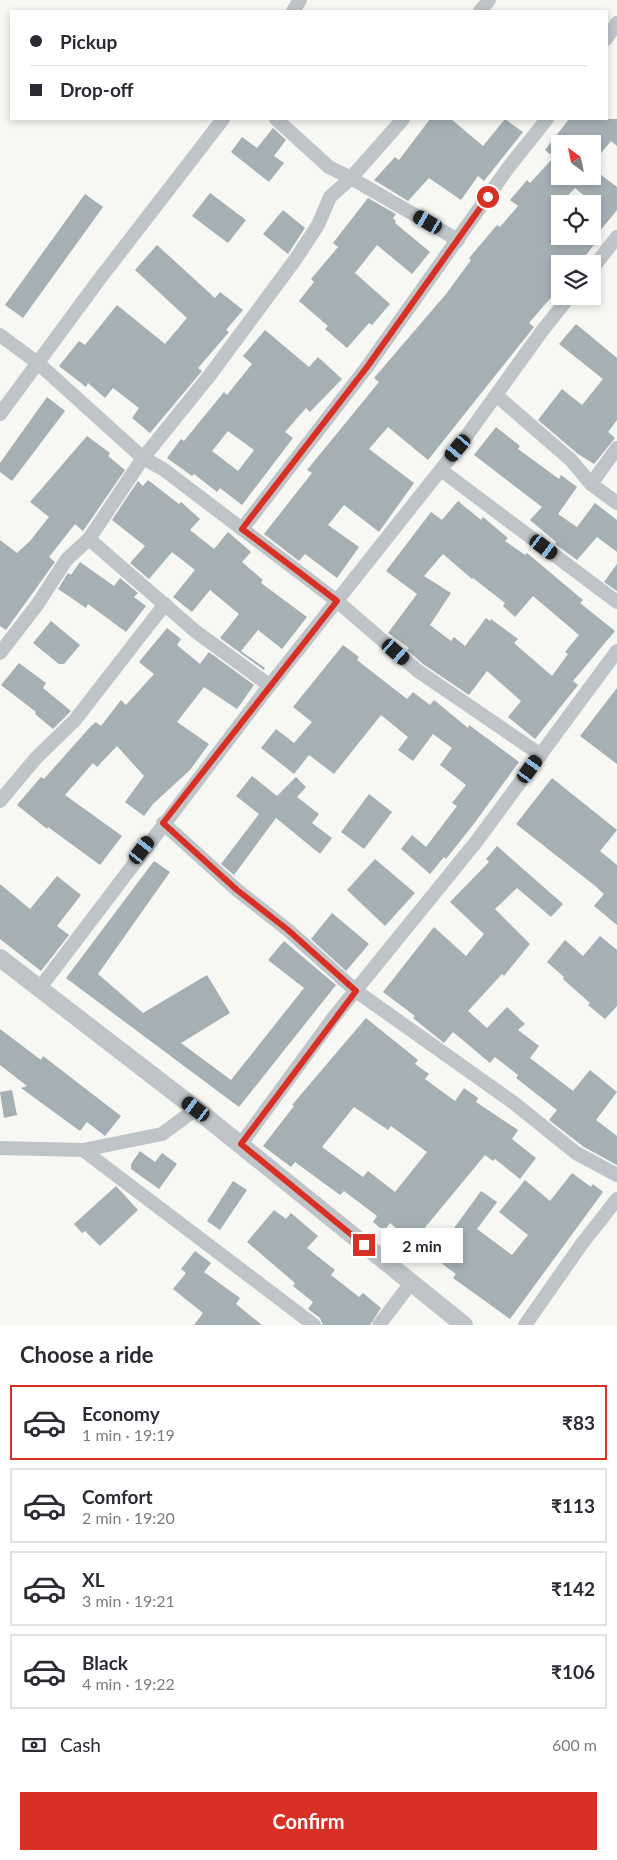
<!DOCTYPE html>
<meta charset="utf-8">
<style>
:root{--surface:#fff;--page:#f2f2f3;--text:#2b2b33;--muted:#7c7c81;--line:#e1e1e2;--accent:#d93025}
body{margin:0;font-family:Lato,sans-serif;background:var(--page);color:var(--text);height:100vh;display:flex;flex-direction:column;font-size:19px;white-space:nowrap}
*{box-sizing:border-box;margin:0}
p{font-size:16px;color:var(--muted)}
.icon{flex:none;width:28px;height:28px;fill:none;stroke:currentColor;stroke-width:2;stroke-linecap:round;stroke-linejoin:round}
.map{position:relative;height:1325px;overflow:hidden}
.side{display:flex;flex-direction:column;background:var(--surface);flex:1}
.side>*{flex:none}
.hud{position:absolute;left:10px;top:10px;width:598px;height:110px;border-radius:0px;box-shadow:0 2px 8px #0003;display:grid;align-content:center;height:110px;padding:0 20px;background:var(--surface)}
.needle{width:32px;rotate:327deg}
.buttons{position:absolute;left:551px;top:135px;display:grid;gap:10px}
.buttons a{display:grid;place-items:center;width:50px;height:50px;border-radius:0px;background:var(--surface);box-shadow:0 2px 8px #0003;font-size:25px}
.end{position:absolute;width:22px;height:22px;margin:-11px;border:6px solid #d93025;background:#fff;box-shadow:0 0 0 2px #fff}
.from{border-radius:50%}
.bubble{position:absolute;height:35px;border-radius:0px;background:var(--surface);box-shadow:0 2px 8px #0003;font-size:16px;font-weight:700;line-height:35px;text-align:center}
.car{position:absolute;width:15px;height:30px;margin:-15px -8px;border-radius:6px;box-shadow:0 0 4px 1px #0007;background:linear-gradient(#222 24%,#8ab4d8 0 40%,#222 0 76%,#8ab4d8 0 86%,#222 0)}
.hud b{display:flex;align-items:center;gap:18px;height:48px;font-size:19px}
.hud b+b{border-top:1px solid var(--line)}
.hud i{width:12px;height:12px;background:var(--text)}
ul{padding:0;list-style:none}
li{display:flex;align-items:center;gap:15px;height:75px;margin:0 10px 8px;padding:0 10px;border:2px solid var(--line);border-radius:0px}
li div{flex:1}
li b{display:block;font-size:19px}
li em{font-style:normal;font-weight:700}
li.selected{border-color:var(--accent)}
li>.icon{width:45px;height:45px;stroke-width:1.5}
h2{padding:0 20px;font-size:22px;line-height:60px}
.pay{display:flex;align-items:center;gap:12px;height:55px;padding:0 20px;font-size:19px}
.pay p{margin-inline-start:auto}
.cta{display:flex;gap:10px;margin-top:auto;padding:10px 20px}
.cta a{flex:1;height:58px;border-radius:0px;background:var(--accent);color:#fff;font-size:20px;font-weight:700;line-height:58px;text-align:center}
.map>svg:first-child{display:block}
</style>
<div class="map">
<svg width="617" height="1325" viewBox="0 0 617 1325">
<rect width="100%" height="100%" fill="#f7f7f4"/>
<g fill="#a4b0b4" fill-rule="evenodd">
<polygon points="430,119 451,119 483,146 505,119 523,132 484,181 478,176 461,200 429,178 408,201 374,180 395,157 399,160"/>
<path d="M569,119h48v27l-6,-5 -19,23v-20h-32v32h32v-8l25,19v23l-21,26h5l-22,28h-19v23l-31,36 5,4 -106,133 -40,-33 -19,22 45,34 -35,49 -35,-27 -16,20 31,22 -22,31 -32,-24 -6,7 -35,-27 48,-61 -5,-3 72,-88 -5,-4 72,-84 25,-34 -2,-2 28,-33 3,2 18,-21 -8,-6 17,-20 3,3 24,-26 -9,-7zM575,188l17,14v34h-32v-32z"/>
<polygon points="273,128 286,140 274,156 284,163 269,182 231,152 242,137 257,148"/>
<polygon points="210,193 246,220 228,243 192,216"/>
<polygon points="85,194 103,207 23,318 5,305"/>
<polygon points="368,198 396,214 393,218 396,221 395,223 430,252 412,274 377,245 355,273 390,304 372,325 369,323 347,348 325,329 328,326 299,301 314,282 311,279 338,247 333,243"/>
<polygon points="283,210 305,228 288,254 263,234"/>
<polygon points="157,245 215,298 220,292 243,310 226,330 229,332 198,368 202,371 150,433 132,418 139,408 113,388 105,398 88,383 86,387 59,366 79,341 85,345 117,305 165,344 187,318 135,270"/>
<polygon points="576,324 617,358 617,420 608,432 615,438 594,464 578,454 538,420 562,389 582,405 603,379 559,344"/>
<path d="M265,330l44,37 9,-10 24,22 -32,33 -4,-4 -21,24 8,6 -51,67 -22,-17 -3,4 -23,-18 -2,2 -25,-18 14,-19 3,2 40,-49 3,3 25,-31 -9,-8zM228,431l26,19 -16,21 -26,-20z"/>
<polygon points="47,397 65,411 12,481 0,472 0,463"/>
<polygon points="496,427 520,446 518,449 559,479 561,475 577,487 558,514 577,527 595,503 617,520 617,552 597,537 577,560 555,544 556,542 530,520 542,507 474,455"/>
<polygon points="87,436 110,453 108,456 125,470 83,531 75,524 49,557 55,562 6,630 0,626 0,540 17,553 30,541 49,517 30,502"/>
<polygon points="148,480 179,504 181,502 200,519 190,530 214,549 228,532 251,552 242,562 263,580 261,583 307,617 282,649 258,630 241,651 265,668 264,670 220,638 239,614 210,590 192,612 173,597 195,570 172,552 149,579 130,563 145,546 112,520 138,481 143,486"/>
<path d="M458,501l23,19 2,-3 25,21 -3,3 20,14 2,-2 56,47 -3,3 35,28 -42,50 5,4 -43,54 -27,-22 13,-16 -34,-30 -18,24 -46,-31 -16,-14 2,-2 -21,-15 29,-39 -31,-23 45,-59 11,8zM443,554l29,25 1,-1 32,25 -2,3 12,11 18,-21 46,39 -14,17 3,2 -16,22 -38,-33 4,-4 -27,-20 -1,2 -4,-3 -21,28 -11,-9 -3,4 -21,-16 21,-32 -27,-17z"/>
<polygon points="80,562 114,586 120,578 138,593 134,597 146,606 126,632 88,604 86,608 58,589 68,573 71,575"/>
<polygon points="617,564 617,591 604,582"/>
<polygon points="51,621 80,645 64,664 59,664 33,643"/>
<polygon points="167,628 181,639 177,645 200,664 209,652 254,685 237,709 204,687 177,722 209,744 190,770 153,804 144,816 125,802 144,776 117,746 97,767 93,763 65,795 122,836 100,865 48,827 47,829 17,805 41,777 44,779 91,726 96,722 101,726 121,700 126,705 154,674 139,662"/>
<polygon points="343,645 359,657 357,660 407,699 413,692 430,705 434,700 468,728 469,725 519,762 476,821 446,859 444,857 430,874 401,849 412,835 426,847 457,806 452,803 466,785 440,765 452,748 433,734 413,761 398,750 408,737 381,715 334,774 309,755 294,774 261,748 276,729 294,743 312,722 293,707"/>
<polygon points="19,663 46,683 43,688 71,711 53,729 35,714 36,712 1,685"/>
<polygon points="617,688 617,764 580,736"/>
<polygon points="252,776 277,796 296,777 306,787 297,797 319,814 312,823 332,838 320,854 276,818 234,875 221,864 259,814 236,796"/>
<polygon points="552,778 617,830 600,851 617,865 617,925 594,906 604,894 594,885 516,824"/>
<polygon points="369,794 392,812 364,849 341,832"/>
<polygon points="497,846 563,904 551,917 517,888 495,909 530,944 504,976 502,974 468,1011 487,1028 507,1007 525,1024 518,1030 539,1046 530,1058 573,1091 590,1070 617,1092 596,1120 617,1136 617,1165 584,1147 549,1120 557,1110 516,1078 518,1075 495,1057 490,1063 453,1032 444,1043 413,1018 415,1016 383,992 434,927 466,956 484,934 450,902 489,862 486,859"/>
<polygon points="375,859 415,893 385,926 347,890"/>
<polygon points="154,861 170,872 98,974 143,1013 207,975 230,1013 181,1043 231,1080 304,988 268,960 284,941 336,985 239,1107 66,978"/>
<polygon points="57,876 81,895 57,926 69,935 41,971 0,939 0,884 30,909"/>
<polygon points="332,913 369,944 346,971 311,939"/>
<polygon points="600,936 617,950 617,1006 605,1019 588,1005 590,1003 563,979 564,977 547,962 565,940 583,956"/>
<path d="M366,1018l52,42 -3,4 14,10 -4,5 30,22 9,-13 14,10 -2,4 42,28 -6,9 24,19 -16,21 -25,-20 -2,2 -8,-6 -72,87 -23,-19 -6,8 -11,-9 4,-6 -33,-25 -4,4 -45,-33 -4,5 -28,-21 31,-40 -2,-1zM354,1107l34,23 3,-4 36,26 -32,40 -27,-21 -5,6 -41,-30z"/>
<polygon points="0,1029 41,1060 43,1056 121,1116 105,1136 87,1122 80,1131 21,1088 27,1086 0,1065"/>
<polygon points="12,1090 17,1115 4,1118 0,1092"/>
<polygon points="140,1151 155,1162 162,1153 177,1164 159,1189 131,1169 131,1164"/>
<polygon points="572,1173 591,1187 593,1184 603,1192 510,1319 453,1278 456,1274 433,1257 481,1191 497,1202 477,1229 512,1255 528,1235 499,1212 525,1180 550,1201"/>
<polygon points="233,1181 247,1190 220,1230 207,1221"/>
<polygon points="116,1186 138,1210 100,1246 85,1231 82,1233 74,1224"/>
<polygon points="274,1210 286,1219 291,1213 318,1236 307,1248 335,1270 331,1275 359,1297 363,1293 381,1308 370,1325 323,1325 320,1318 308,1309 313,1302 293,1286 295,1283 247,1242"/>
<polygon points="195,1251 211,1263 204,1272 240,1298 236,1304 262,1325 194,1325 203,1313 173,1289 186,1273 181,1269"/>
</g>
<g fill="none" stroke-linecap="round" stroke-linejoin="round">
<g stroke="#bec4c7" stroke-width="14">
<polyline points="293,11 300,0"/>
<polyline points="480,11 489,0"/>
<polyline points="606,39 617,23"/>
<polyline points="403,119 351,178 458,240"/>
<polyline points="592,269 617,237"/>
<polyline points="0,335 39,364 143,458 163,469 337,601 418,671 541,755"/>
<polyline points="496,395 571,460 591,484 617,503"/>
<polyline points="0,414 98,281 223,119"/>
<polyline points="441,470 617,602"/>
<polyline points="591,484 617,448"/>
<polyline points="242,529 367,367 508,168 547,119"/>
<polyline points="89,539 195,631 269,685"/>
<polyline points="0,653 37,605 67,559 89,539 143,458 210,375 295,260 318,225 330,197 351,178 329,167 276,119"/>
<polyline points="0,801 36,758 75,720 165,604"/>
<polyline points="163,823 237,890 288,930 356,991 514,1103 576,1153 617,1175"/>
<polyline points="39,989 263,694 458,448 542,331 570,296"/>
<polyline points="241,1144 334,1017 476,842 617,651"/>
<polyline points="0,1148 83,1150 162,1134 196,1109"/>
<polyline points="83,1150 314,1325"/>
<polyline points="379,1325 411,1283"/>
<polyline points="525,1325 581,1245 617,1199"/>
</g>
<polyline stroke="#bec4c7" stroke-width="18" points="0,958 196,1109 464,1325"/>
</g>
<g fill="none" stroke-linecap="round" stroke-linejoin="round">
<polyline stroke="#d93025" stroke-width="6" points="364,1245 241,1144 356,991 288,930 237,890 163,823 337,601 242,529 367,367 488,197"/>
</g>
</svg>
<div class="buttons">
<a><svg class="needle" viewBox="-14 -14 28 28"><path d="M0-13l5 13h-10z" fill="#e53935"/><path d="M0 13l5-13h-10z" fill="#7c7c81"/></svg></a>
<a><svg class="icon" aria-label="locate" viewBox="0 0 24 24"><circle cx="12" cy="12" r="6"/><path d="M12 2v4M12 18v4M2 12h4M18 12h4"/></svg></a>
<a><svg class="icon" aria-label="layers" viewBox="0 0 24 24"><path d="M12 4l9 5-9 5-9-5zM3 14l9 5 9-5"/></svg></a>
</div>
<i class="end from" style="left:488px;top:197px"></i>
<i class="end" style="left:364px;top:1245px"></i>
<div class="bubble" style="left:381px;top:1228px;width:82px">2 min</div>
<i class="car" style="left:428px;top:222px;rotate:300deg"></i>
<i class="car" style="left:458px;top:448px;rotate:220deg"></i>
<i class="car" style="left:544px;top:547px;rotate:127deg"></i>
<i class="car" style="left:396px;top:652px;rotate:131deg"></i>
<i class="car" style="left:530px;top:769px;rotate:36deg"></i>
<i class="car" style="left:142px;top:850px;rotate:37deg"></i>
<i class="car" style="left:196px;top:1109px;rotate:307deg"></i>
<div class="hud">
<b><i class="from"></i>Pickup</b>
<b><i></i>Drop-off</b>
</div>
</div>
<section class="side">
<h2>Choose a ride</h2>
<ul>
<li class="selected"><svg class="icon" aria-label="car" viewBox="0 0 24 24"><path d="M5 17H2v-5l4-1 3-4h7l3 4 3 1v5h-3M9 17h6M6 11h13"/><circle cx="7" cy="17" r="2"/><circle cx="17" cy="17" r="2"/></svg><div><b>Economy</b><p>1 min · 19:19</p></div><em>₹83</em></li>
<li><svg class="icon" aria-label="car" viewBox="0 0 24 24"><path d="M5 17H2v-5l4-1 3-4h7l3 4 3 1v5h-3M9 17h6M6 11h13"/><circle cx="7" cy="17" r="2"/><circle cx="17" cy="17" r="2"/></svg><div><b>Comfort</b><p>2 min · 19:20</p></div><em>₹113</em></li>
<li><svg class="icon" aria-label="car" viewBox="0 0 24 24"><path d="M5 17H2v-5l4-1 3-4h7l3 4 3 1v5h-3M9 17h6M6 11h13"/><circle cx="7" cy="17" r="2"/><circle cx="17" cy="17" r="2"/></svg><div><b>XL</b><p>3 min · 19:21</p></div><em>₹142</em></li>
<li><svg class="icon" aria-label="car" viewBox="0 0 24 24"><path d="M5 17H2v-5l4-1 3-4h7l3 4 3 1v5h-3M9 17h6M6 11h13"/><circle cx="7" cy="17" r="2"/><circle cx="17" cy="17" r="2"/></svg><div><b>Black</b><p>4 min · 19:22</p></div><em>₹106</em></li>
</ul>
<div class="pay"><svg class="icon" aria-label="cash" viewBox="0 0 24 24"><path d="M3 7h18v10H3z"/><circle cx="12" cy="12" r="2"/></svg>Cash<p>600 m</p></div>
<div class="cta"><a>Confirm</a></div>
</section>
